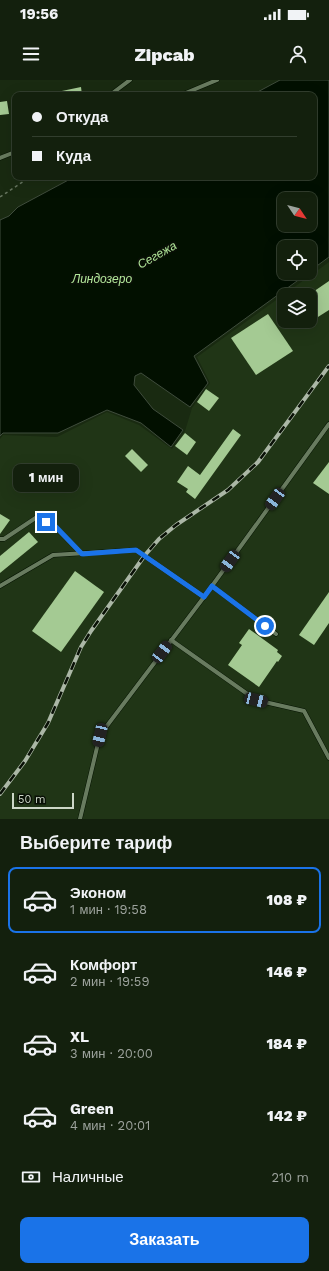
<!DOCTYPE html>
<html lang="ru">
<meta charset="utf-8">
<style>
:root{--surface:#13200d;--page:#202d1b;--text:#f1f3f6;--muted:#9da39d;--line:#323e2e;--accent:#1a73e8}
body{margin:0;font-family:"Work Sans",sans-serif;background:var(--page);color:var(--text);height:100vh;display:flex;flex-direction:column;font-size:15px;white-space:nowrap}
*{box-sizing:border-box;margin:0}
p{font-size:13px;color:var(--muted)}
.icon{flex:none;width:22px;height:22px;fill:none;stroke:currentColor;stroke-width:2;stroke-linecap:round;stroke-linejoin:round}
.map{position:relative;height:739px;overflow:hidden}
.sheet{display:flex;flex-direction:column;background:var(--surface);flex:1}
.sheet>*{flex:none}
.guide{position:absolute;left:12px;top:12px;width:305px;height:88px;border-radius:8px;box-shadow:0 4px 16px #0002,0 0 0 1px var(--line);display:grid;align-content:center;height:88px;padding:0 20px;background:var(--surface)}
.needle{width:26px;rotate:125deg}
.buttons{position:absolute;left:277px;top:112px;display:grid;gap:8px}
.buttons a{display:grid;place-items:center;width:40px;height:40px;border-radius:8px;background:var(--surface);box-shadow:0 4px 16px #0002,0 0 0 1px var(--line);font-size:20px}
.scale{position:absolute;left:12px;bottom:10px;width:62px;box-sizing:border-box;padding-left:4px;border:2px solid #ccd7c7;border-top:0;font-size:11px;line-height:14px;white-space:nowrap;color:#ccd7c7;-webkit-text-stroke:3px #091006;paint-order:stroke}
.end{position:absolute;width:18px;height:18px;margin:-9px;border:5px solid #1a73e8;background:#fff;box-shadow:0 0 0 2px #fff}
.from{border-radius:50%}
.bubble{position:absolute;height:28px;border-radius:8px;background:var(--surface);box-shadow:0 4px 16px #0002,0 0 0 1px var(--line);font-size:13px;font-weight:800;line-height:28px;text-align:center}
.car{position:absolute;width:12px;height:24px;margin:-12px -6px;border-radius:5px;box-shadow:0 0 3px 1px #0007;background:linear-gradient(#222 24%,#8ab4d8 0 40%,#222 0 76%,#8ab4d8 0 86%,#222 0)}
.guide b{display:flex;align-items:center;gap:14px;height:38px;font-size:15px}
.guide b+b{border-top:1px solid var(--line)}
.guide i{width:10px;height:10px;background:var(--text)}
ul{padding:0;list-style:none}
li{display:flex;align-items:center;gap:12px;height:66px;margin:0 8px 6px;padding:0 12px;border:2px solid transparent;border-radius:8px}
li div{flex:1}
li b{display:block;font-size:15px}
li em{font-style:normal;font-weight:800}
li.on{border-color:var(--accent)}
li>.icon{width:36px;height:36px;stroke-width:1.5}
h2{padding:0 20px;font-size:18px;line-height:48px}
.pay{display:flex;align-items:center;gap:10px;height:44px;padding:0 20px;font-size:15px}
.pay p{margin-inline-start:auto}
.action{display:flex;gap:8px;margin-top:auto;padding:8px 20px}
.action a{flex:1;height:46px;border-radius:8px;background:var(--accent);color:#fff;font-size:16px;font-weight:800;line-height:46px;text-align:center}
.status{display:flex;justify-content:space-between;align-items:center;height:28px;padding:0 20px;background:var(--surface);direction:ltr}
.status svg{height:11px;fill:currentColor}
header{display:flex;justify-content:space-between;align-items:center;height:52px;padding:0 20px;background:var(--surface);font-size:18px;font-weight:800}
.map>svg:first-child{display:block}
</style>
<div class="status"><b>19:56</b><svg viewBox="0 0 49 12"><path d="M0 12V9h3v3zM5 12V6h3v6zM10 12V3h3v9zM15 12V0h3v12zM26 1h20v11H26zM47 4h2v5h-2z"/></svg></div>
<header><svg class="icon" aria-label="menu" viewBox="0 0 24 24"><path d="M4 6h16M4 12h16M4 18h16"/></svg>Zipcab<svg class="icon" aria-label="person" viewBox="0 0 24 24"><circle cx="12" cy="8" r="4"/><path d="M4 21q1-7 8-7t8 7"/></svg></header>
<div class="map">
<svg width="329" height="739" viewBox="0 0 329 739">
<rect width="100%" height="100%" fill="#192a11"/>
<path fill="#203516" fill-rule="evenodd" d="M329,182v557h-329v-380l3,-4 54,2 50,-25 32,13 33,24 13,-18 7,-23 18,-25 -13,-26zM284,215h26v26h-26z"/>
<path fill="#021000" stroke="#3f4c3c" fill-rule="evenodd" d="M280,0h49v177l-19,14v-24h-26v26h24l-114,83 14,27 -18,24 -49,-34 -6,3 -1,9 19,24 30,21 -12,17 -30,-24 -34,-13 -49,23h-55l-3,3v-216l9,-4 9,-9 56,-30h240v-82h-62zM284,119h26v26h-26z"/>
<g fill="#a4ca93">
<polygon points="81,7 82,15 57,15 57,12"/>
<polygon points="7,21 9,34 0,35 0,22"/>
<polygon points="329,201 329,230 310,242 310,214"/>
<polygon points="268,234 293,271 256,295 231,258"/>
<polygon points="206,309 219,318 209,331 197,322"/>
<polygon points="233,349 241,355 195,419 186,412 188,409 177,402 188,386 200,395"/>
<polygon points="185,353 196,362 187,375 175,366"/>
<polygon points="132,369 148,385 141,392 125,376"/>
<polygon points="329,382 329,414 313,403"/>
<polygon points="0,434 10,440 0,454"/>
<polygon points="29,452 38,462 0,493 0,476"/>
<polygon points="75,491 104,512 61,572 32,551"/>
<polygon points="329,512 329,543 314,565 299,555"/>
<polygon points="249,549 278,570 277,572 282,576 278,582 277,581 259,607 228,585 242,565 239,563"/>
</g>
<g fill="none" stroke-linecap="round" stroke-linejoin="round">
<g stroke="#041200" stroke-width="5">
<g id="service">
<polyline points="110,15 130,0"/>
<polyline points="181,15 217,0"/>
<polyline points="0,78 15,72"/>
<polyline points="0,459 4,459 37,437 55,447 82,474"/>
<polyline points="0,506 53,475 136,470 204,517 100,655 80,739"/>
<polyline points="212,506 276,554"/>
<polyline points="204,517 329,344"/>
<polyline points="171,560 256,620 304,631 329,678"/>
</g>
</g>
<polyline stroke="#66755f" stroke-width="1.5" stroke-dasharray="3 3" stroke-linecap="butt" points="0,117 30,97"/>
<use href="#service" stroke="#687b5f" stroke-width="4"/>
<g stroke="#abb7a6" stroke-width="4">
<polyline id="rail" points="0,714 25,681 48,643 81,567 91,551 145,475 159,459 176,445 228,410 258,382 329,286"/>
</g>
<use href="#rail" stroke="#091006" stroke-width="2.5" stroke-dasharray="8" stroke-linecap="butt"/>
</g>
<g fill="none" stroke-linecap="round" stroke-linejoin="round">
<polyline stroke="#1a73e8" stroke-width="5" points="46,442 56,447 82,474 136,470 204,517 212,506 265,546"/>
</g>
<g text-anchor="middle" stroke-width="4" stroke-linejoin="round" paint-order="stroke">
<g font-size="12" font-style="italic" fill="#b3e89b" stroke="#091006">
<text transform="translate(157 175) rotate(-30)" y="4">Сегежа</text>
<text x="102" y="203">Линдозеро</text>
</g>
</g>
</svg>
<div class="buttons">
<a><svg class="needle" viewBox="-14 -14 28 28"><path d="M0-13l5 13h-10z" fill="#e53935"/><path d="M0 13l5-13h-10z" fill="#9da39d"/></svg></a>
<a><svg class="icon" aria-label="locate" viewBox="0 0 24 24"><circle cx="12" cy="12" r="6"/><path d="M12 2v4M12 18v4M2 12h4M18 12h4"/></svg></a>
<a><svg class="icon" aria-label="layers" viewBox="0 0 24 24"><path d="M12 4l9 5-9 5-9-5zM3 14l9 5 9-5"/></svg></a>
</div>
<div class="scale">50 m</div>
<i class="end from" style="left:265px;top:546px"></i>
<i class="end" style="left:46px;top:442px"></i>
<div class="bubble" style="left:13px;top:384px;width:66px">1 мин</div>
<i class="car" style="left:275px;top:419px;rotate:216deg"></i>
<i class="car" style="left:230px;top:481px;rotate:216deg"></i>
<i class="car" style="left:162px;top:572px;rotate:37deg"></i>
<i class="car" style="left:256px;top:620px;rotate:104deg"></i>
<i class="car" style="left:100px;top:655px;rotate:193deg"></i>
<div class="guide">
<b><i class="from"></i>Откуда</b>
<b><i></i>Куда</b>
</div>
</div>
<section class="sheet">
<h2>Выберите тариф</h2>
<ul>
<li class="on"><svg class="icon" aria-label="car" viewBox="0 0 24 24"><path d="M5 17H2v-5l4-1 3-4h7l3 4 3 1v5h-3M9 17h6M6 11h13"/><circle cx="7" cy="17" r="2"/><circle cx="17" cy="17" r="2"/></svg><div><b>Эконом</b><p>1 мин · 19:58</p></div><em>108 ₽</em></li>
<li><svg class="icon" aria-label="car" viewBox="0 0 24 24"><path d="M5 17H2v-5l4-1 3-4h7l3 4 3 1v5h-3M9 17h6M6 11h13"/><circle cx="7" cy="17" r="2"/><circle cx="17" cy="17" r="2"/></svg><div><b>Комфорт</b><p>2 мин · 19:59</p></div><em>146 ₽</em></li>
<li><svg class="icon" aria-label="car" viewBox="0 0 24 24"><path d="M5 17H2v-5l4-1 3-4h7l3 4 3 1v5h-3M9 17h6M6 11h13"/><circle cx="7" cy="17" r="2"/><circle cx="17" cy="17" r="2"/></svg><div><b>XL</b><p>3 мин · 20:00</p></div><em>184 ₽</em></li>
<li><svg class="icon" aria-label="car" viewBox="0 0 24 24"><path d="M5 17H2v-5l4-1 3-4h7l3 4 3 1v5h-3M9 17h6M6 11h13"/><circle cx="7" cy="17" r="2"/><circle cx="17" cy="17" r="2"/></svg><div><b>Green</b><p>4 мин · 20:01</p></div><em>142 ₽</em></li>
</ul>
<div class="pay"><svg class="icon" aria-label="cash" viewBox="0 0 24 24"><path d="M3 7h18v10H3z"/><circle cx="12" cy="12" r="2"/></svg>Наличные<p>210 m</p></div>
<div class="action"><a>Заказать</a></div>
</section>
